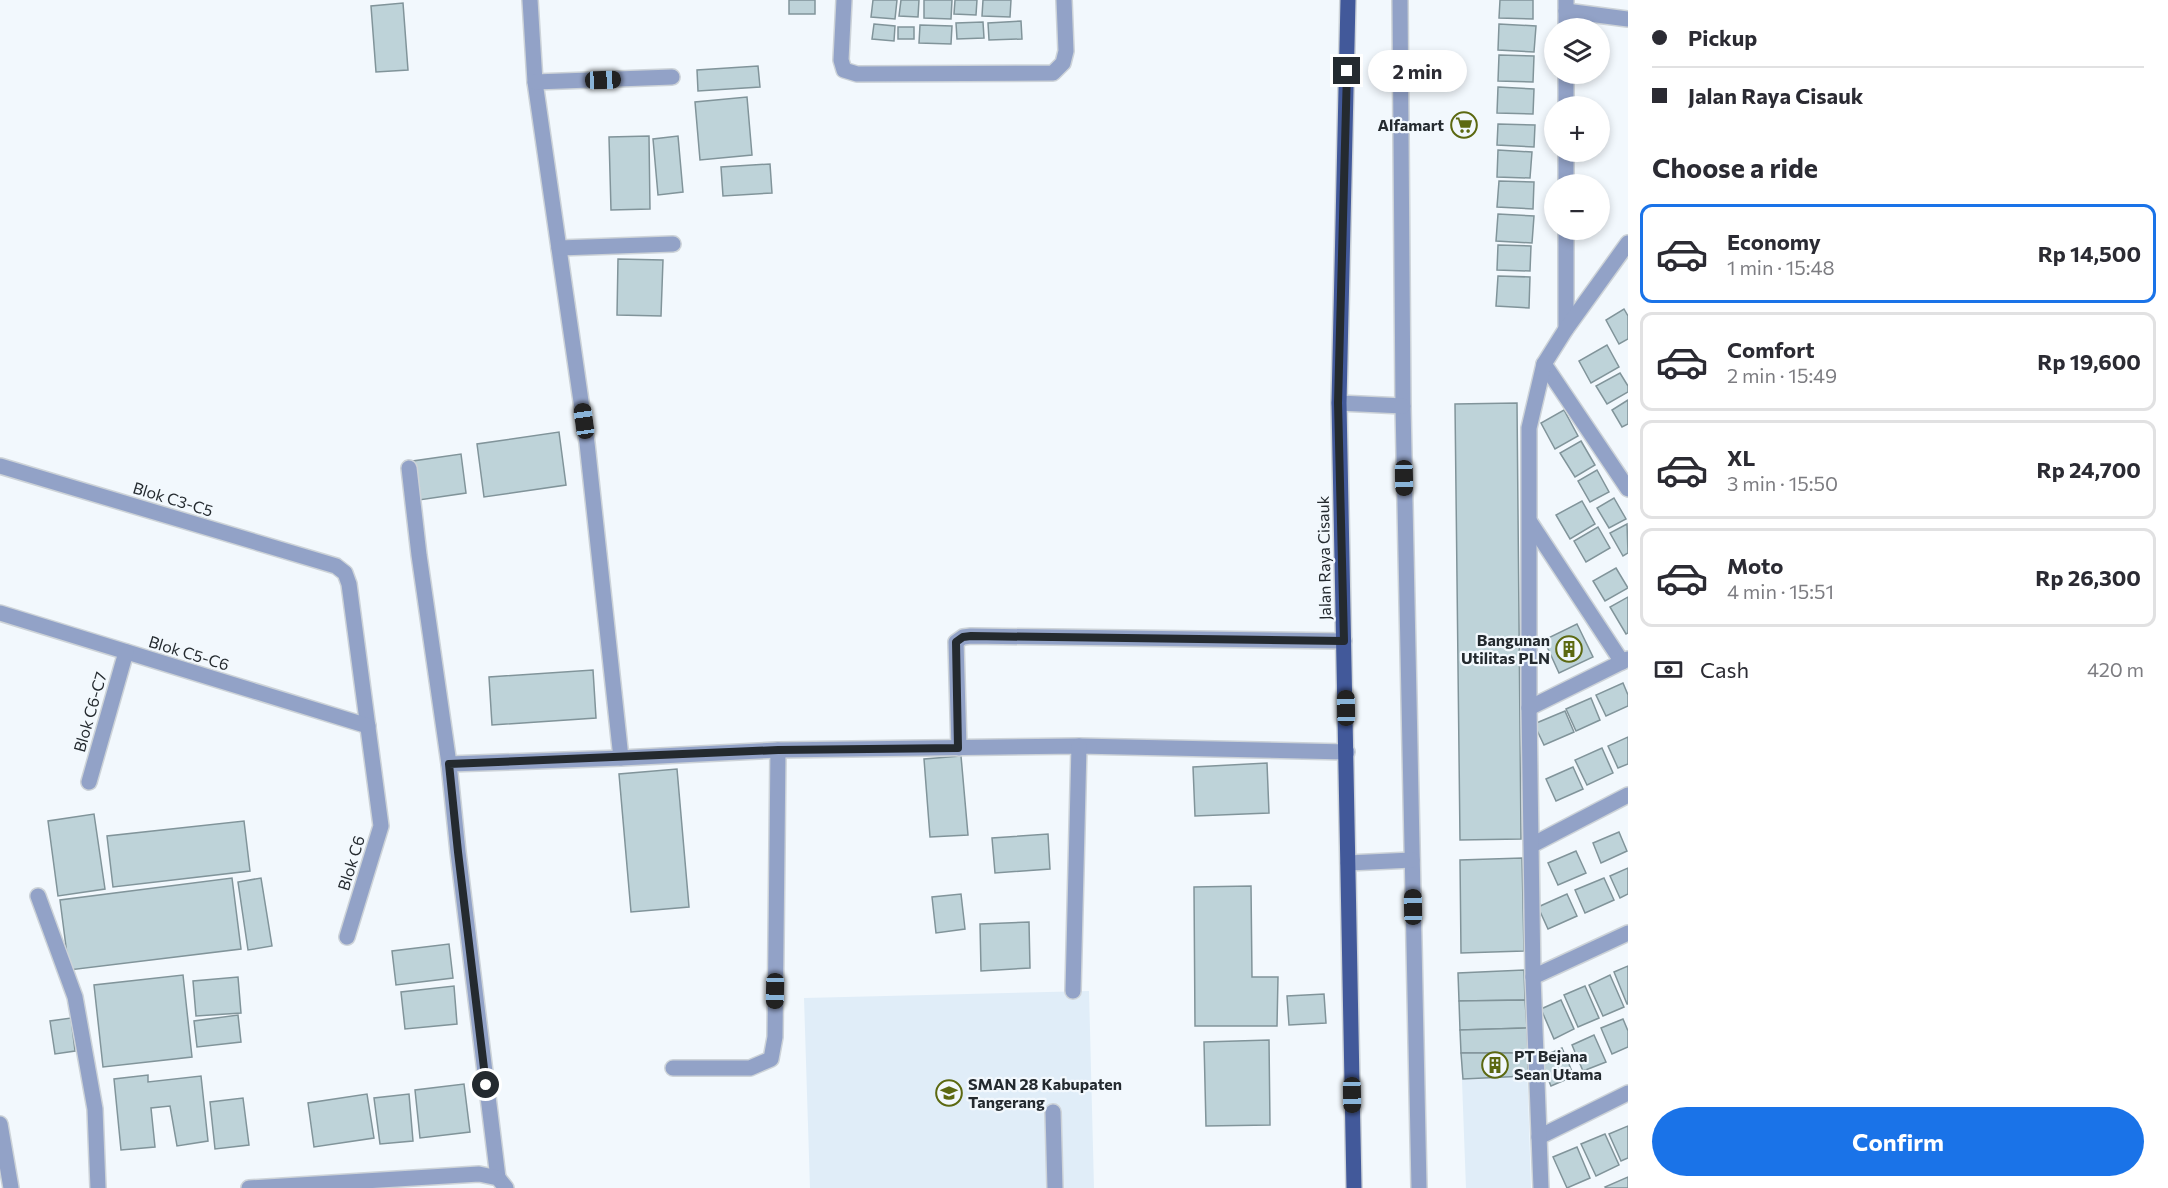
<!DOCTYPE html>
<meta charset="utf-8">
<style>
:root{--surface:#fff;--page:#f2f2f3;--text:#2b2b33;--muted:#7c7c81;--line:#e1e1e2;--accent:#1a73e8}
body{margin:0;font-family:Commissioner,sans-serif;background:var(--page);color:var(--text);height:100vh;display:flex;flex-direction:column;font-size:22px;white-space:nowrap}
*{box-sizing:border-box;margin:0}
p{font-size:20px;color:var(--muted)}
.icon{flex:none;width:33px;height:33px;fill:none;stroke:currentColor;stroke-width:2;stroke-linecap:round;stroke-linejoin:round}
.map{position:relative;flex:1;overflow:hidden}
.panel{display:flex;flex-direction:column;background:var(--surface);width:540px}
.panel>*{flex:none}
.banner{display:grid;align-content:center;height:132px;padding:0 24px;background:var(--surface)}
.tools{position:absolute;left:1544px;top:18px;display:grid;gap:12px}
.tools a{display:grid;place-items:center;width:66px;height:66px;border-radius:50%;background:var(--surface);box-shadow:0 3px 9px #0003;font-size:30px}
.end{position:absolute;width:27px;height:27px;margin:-14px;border:8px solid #242a2f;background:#fff;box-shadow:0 0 0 3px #fff}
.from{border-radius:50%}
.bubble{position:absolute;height:42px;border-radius:21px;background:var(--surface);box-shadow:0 3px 9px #0003;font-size:20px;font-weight:700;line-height:42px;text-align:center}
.car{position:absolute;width:18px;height:36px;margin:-18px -9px;border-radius:8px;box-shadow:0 0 4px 2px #0007;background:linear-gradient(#222 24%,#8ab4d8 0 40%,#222 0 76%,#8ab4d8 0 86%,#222 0)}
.banner b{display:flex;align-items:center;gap:21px;height:57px;font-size:22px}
.banner b+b{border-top:2px solid var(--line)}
.banner i{width:15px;height:15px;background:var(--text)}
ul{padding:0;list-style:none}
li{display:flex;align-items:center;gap:18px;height:99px;margin:0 12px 9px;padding:0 12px;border:3px solid var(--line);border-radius:12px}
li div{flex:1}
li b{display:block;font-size:22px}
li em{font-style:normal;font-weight:700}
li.active{border-color:var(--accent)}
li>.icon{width:54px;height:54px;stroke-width:1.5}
h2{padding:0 24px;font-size:27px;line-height:72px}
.pay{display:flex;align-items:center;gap:15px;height:66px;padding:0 24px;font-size:22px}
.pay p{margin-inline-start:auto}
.action{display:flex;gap:12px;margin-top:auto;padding:12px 24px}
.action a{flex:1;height:69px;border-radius:36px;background:var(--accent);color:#fff;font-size:24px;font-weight:700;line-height:69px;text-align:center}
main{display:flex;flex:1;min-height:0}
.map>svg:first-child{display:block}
</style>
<main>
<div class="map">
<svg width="1628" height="1188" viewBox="0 0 1628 1188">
<rect width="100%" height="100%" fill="#f2f8fd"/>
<g fill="#e0edf8">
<polygon points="1524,970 1531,1188 1466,1188 1458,973"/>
<polygon points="1089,991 1094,1188 810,1188 804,998"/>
</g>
<g fill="#bed3d9" stroke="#81949a" stroke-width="1.5">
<rect x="789" y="0" width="26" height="14"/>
<polygon points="873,0 897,0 895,19 871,17"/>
<polygon points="901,0 919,0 918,17 899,16"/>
<polygon points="924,0 952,0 951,19 924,18"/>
<polygon points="955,0 977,0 976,15 954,14"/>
<polygon points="983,0 1011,0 1010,17 982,16"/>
<polygon points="1500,0 1533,0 1533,19 1499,18"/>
<polygon points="403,3 408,70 376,72 371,6"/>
<polygon points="1021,21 1022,39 989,40 988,23"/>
<polygon points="983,22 984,38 957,39 956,23"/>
<polygon points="874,24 895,26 894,41 872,39"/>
<polygon points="1499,24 1536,26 1534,52 1498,50"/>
<polygon points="920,25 952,26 951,44 919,43"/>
<rect x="898" y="27" width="16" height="12"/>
<polygon points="1499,55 1534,56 1533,82 1498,81"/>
<polygon points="758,66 760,87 698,91 697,70"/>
<polygon points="1498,87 1534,89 1533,114 1497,113"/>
<polygon points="747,97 752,155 700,160 695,102"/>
<polygon points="1498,124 1535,125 1534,147 1497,145"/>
<polygon points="649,136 650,209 611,210 609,137"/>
<polygon points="678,136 683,192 658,195 653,139"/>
<polygon points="1498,150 1532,152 1530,178 1497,177"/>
<polygon points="770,164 772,193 723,196 721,167"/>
<polygon points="1499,181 1534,182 1533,209 1497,207"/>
<polygon points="1498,214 1534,216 1532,243 1496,241"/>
<polygon points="1498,245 1531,246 1530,271 1497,270"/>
<polygon points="618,259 663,260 661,316 617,315"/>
<polygon points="1498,276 1530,277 1529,308 1496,306"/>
<polygon points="1624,309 1628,316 1628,339 1619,344 1606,320"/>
<polygon points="1607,345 1619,367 1591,383 1579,361"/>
<polygon points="1620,373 1628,386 1628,392 1607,404 1596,386"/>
<polygon points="1628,400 1628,424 1622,427 1612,410"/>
<polygon points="1517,403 1521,839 1460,840 1455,404"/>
<polygon points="1564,410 1578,436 1555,449 1541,423"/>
<polygon points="559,432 566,485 484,497 477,444"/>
<polygon points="1581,441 1595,465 1575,477 1560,453"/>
<polygon points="461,454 466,493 419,500 413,461"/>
<polygon points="1597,470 1609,492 1590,502 1578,481"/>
<polygon points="1614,498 1626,519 1609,528 1597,508"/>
<polygon points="1582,501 1595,524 1570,539 1556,515"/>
<polygon points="1627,524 1628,553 1623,556 1610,533"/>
<polygon points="1598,527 1610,548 1586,562 1574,541"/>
<polygon points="1616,568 1628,588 1605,601 1593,581"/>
<polygon points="1628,597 1628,633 1626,634 1610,607"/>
<polygon points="1577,624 1593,657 1559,673 1544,640"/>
<polygon points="593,670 596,718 492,725 489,677"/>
<polygon points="1623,683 1628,695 1628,706 1606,716 1596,695"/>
<polygon points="1591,698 1600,720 1576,731 1566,709"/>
<polygon points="1565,711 1574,732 1544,745 1534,724"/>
<polygon points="1628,737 1628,764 1618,768 1608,746"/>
<polygon points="1602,748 1613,773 1587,785 1575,760"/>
<polygon points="961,756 968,835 930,837 924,759"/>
<polygon points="1267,763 1269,813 1195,816 1193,767"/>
<polygon points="1573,767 1583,789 1556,801 1546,779"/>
<polygon points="677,769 689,907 631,912 619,774"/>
<polygon points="94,814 105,889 58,896 48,821"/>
<polygon points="244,821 250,871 113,887 107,836"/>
<polygon points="1619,832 1627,851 1601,863 1593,843"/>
<polygon points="1048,834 1050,869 995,873 992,838"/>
<polygon points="1576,851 1586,873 1558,885 1548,863"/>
<polygon points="1522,858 1524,951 1461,953 1460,860"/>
<polygon points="1628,868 1628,894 1620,898 1610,876"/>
<polygon points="232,878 241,949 69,970 60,900"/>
<polygon points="261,878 272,946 248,950 238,882"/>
<polygon points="1604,878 1614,900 1585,913 1575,890"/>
<polygon points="1251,886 1252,977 1278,977 1277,1026 1195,1026 1194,887"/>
<polygon points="961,894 965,929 936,933 932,897"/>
<polygon points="1567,894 1577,916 1548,929 1538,907"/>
<polygon points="1029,922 1030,968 981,971 980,924"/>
<polygon points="449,944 453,978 396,985 392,951"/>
<polygon points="1628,966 1628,1004 1627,1004 1614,972"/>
<polygon points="1524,970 1525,1000 1459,1001 1458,973"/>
<polygon points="183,975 192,1057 103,1067 94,985"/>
<polygon points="1610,975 1624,1007 1603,1016 1589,985"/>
<polygon points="238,977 241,1013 196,1016 193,981"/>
<polygon points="454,986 457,1024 405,1029 401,992"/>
<polygon points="1585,986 1599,1018 1578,1027 1564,995"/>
<polygon points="1324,994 1326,1023 1289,1025 1287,996"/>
<polygon points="1525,1000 1527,1028 1460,1030 1459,1001"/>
<polygon points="1561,1000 1574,1029 1554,1039 1541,1009"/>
<polygon points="238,1015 241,1042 197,1047 194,1021"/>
<polygon points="71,1018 75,1051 55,1054 50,1021"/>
<polygon points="1623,1019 1628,1031 1628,1047 1612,1054 1601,1028"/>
<polygon points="1527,1028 1528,1053 1461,1053 1460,1030"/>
<polygon points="1594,1035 1606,1062 1583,1071 1572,1045"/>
<polygon points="1269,1040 1270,1125 1206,1126 1204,1042"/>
<polygon points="1562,1048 1574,1076 1551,1086 1539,1058"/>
<polygon points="1461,1053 1528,1053 1528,1076 1463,1079"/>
<polygon points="148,1075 148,1082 201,1076 208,1141 177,1146 170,1106 151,1108 155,1147 121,1150 114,1079"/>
<polygon points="464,1084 470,1132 420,1138 415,1090"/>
<polygon points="367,1094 374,1138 314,1147 308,1103"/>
<polygon points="409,1094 413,1141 380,1144 374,1098"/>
<polygon points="243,1098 249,1145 215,1149 210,1102"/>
<polygon points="1628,1126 1628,1158 1621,1161 1609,1134"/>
<polygon points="1605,1134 1619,1165 1596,1176 1581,1144"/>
<polygon points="1577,1147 1590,1178 1567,1188 1553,1157"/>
<polygon points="1628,1177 1628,1188 1606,1188 1605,1187"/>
</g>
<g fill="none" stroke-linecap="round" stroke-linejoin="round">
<g stroke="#cdd3d8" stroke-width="18">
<g id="lane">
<polyline points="1400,0 1403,406 1419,1188"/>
<polyline points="1339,403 1403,406"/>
<polyline points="959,748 956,642 963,637 971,636 1344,641"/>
<polyline points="1348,863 1412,860"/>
<polyline points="38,896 75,997 95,1109 98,1188"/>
<polyline points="1053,1112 1055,1188"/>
</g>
</g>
<g stroke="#cdd3d8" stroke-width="18">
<g id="street">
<polyline points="530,0 535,82 587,443 621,758 778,750 1079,746 1347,752"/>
<polyline points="844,0 841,60 844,70 857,74 1053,73 1063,63 1066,51 1064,0"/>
<polyline points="1566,11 1628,19"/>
<polyline points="1566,28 1566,0"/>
<polyline points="535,82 672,77"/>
<polyline points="1566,106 1566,74"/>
<polyline points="1566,184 1566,152"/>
<polyline points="559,248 673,244"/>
<polyline points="1566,329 1566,230"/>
<polyline points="1544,364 1628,489"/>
<polyline points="0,466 336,566 345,573 349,584 381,826 347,937"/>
<polyline points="409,468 419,555 449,764 458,852 498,1178"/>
<polyline points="1530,522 1622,662"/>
<polyline points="0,613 368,726"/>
<polyline points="1529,708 1628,659"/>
<polyline points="449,764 621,758"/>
<polyline points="89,782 126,652"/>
<polyline points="1532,845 1628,795"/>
<polyline points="1533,977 1628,933"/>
<polyline points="1073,991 1079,746"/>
<polyline points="673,1068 750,1068 771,1059 775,1037 778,750"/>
<polyline points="0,1124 11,1188"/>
<polyline points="1539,1137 1628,1093"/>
<polyline points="249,1188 479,1174 498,1178 506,1188"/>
<polyline points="1541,1188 1533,977 1529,708 1529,428 1544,364 1566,329 1628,243"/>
</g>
</g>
<g stroke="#cdd3d8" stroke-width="18">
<polyline id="primary" points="1348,0 1339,403 1354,1188"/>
</g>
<use href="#lane" stroke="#92a2c7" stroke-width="15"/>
<use href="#street" stroke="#92a2c7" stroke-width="15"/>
<use href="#primary" stroke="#42599a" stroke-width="15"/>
</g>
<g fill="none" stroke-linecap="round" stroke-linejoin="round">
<polyline stroke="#242a2f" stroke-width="8" points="486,1085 458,852 449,764 778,750 958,748 956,642 963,637 971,636 1344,641 1338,403 1347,71"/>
</g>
<defs>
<g id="supermarket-ring" transform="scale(1.35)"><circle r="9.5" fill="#f2f8fd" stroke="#5c6911" stroke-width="1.5"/><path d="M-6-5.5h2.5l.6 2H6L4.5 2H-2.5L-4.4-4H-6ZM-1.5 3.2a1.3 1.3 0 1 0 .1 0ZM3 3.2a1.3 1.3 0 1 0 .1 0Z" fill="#5c6911"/></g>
<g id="building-ring" transform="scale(1.35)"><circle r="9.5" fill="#f2f8fd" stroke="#5c6911" stroke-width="1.5"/><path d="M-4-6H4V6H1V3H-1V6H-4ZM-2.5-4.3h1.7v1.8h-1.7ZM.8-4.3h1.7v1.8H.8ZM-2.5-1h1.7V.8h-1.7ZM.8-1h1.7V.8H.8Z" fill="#5c6911"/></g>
<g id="school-ring" transform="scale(1.35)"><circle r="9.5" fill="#f2f8fd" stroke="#5c6911" stroke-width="1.5"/><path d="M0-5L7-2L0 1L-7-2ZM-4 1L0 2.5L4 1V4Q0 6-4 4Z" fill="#5c6911"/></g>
</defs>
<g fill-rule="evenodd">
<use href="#supermarket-ring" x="1464" y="125"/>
<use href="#building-ring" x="1569" y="649"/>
<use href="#building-ring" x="1495" y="1065"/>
<use href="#school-ring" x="949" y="1093"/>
</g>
<g text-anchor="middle" stroke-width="4.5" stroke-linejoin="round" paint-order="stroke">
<g font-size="16" font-weight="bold" fill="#242a2f" stroke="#f2f8fd" text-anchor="end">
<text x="1444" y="131">Alfamart</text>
<text x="1550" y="646">Bangunan<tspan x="1550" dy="18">Utilitas PLN</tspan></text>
<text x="1514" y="1062" text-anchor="start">PT Bejana<tspan x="1514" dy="18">Sean Utama</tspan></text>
<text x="968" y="1090" text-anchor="start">SMAN 28 Kabupaten<tspan x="968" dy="18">Tangerang</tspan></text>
</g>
<g font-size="16" fill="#242a2f" stroke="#f2f8fd">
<text transform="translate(173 499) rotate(17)" y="6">Blok C3-C5</text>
<text transform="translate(1324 558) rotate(-91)" y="6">Jalan Raya Cisauk</text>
<text transform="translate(189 653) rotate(17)" y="6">Blok C5-C6</text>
<text transform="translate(90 712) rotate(-74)" y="6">Blok C6-C7</text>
<text transform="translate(351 863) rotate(-73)" y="6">Blok C6</text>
</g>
</g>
</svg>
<div class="tools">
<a><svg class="icon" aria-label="layers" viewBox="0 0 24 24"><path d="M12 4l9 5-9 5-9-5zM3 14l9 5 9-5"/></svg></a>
<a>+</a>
<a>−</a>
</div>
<i class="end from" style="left:486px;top:1085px"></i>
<i class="end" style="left:1347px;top:71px"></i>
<div class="bubble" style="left:1368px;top:50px;width:99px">2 min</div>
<i class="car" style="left:603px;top:80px;rotate:88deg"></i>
<i class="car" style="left:584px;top:421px;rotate:352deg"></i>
<i class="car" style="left:1404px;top:478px;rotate:179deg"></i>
<i class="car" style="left:1346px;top:708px;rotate:359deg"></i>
<i class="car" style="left:1413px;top:907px;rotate:359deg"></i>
<i class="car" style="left:775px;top:991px;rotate:181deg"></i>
<i class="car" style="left:1352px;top:1095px;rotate:179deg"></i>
</div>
<section class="panel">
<div class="banner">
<b><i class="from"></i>Pickup</b>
<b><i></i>Jalan Raya Cisauk</b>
</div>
<h2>Choose a ride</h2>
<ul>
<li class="active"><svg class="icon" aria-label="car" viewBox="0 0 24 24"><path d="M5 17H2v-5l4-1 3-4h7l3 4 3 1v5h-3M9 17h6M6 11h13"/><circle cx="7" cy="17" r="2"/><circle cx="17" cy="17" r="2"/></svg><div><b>Economy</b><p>1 min · 15:48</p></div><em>Rp 14,500</em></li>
<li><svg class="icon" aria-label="car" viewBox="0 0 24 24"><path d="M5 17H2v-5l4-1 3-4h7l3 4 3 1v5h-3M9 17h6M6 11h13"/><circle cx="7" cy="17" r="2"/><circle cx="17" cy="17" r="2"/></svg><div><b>Comfort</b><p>2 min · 15:49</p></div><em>Rp 19,600</em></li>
<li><svg class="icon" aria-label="car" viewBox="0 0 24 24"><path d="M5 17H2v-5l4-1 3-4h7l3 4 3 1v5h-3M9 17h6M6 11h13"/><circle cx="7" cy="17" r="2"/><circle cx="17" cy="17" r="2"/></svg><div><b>XL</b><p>3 min · 15:50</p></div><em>Rp 24,700</em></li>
<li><svg class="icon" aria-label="car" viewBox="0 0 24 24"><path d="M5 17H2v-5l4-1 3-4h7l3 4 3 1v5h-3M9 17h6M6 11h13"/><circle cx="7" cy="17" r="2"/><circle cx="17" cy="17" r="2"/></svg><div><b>Moto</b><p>4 min · 15:51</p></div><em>Rp 26,300</em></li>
</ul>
<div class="pay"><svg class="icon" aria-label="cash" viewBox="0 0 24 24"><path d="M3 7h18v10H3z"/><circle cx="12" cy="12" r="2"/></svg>Cash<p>420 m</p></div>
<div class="action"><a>Confirm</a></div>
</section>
</main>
